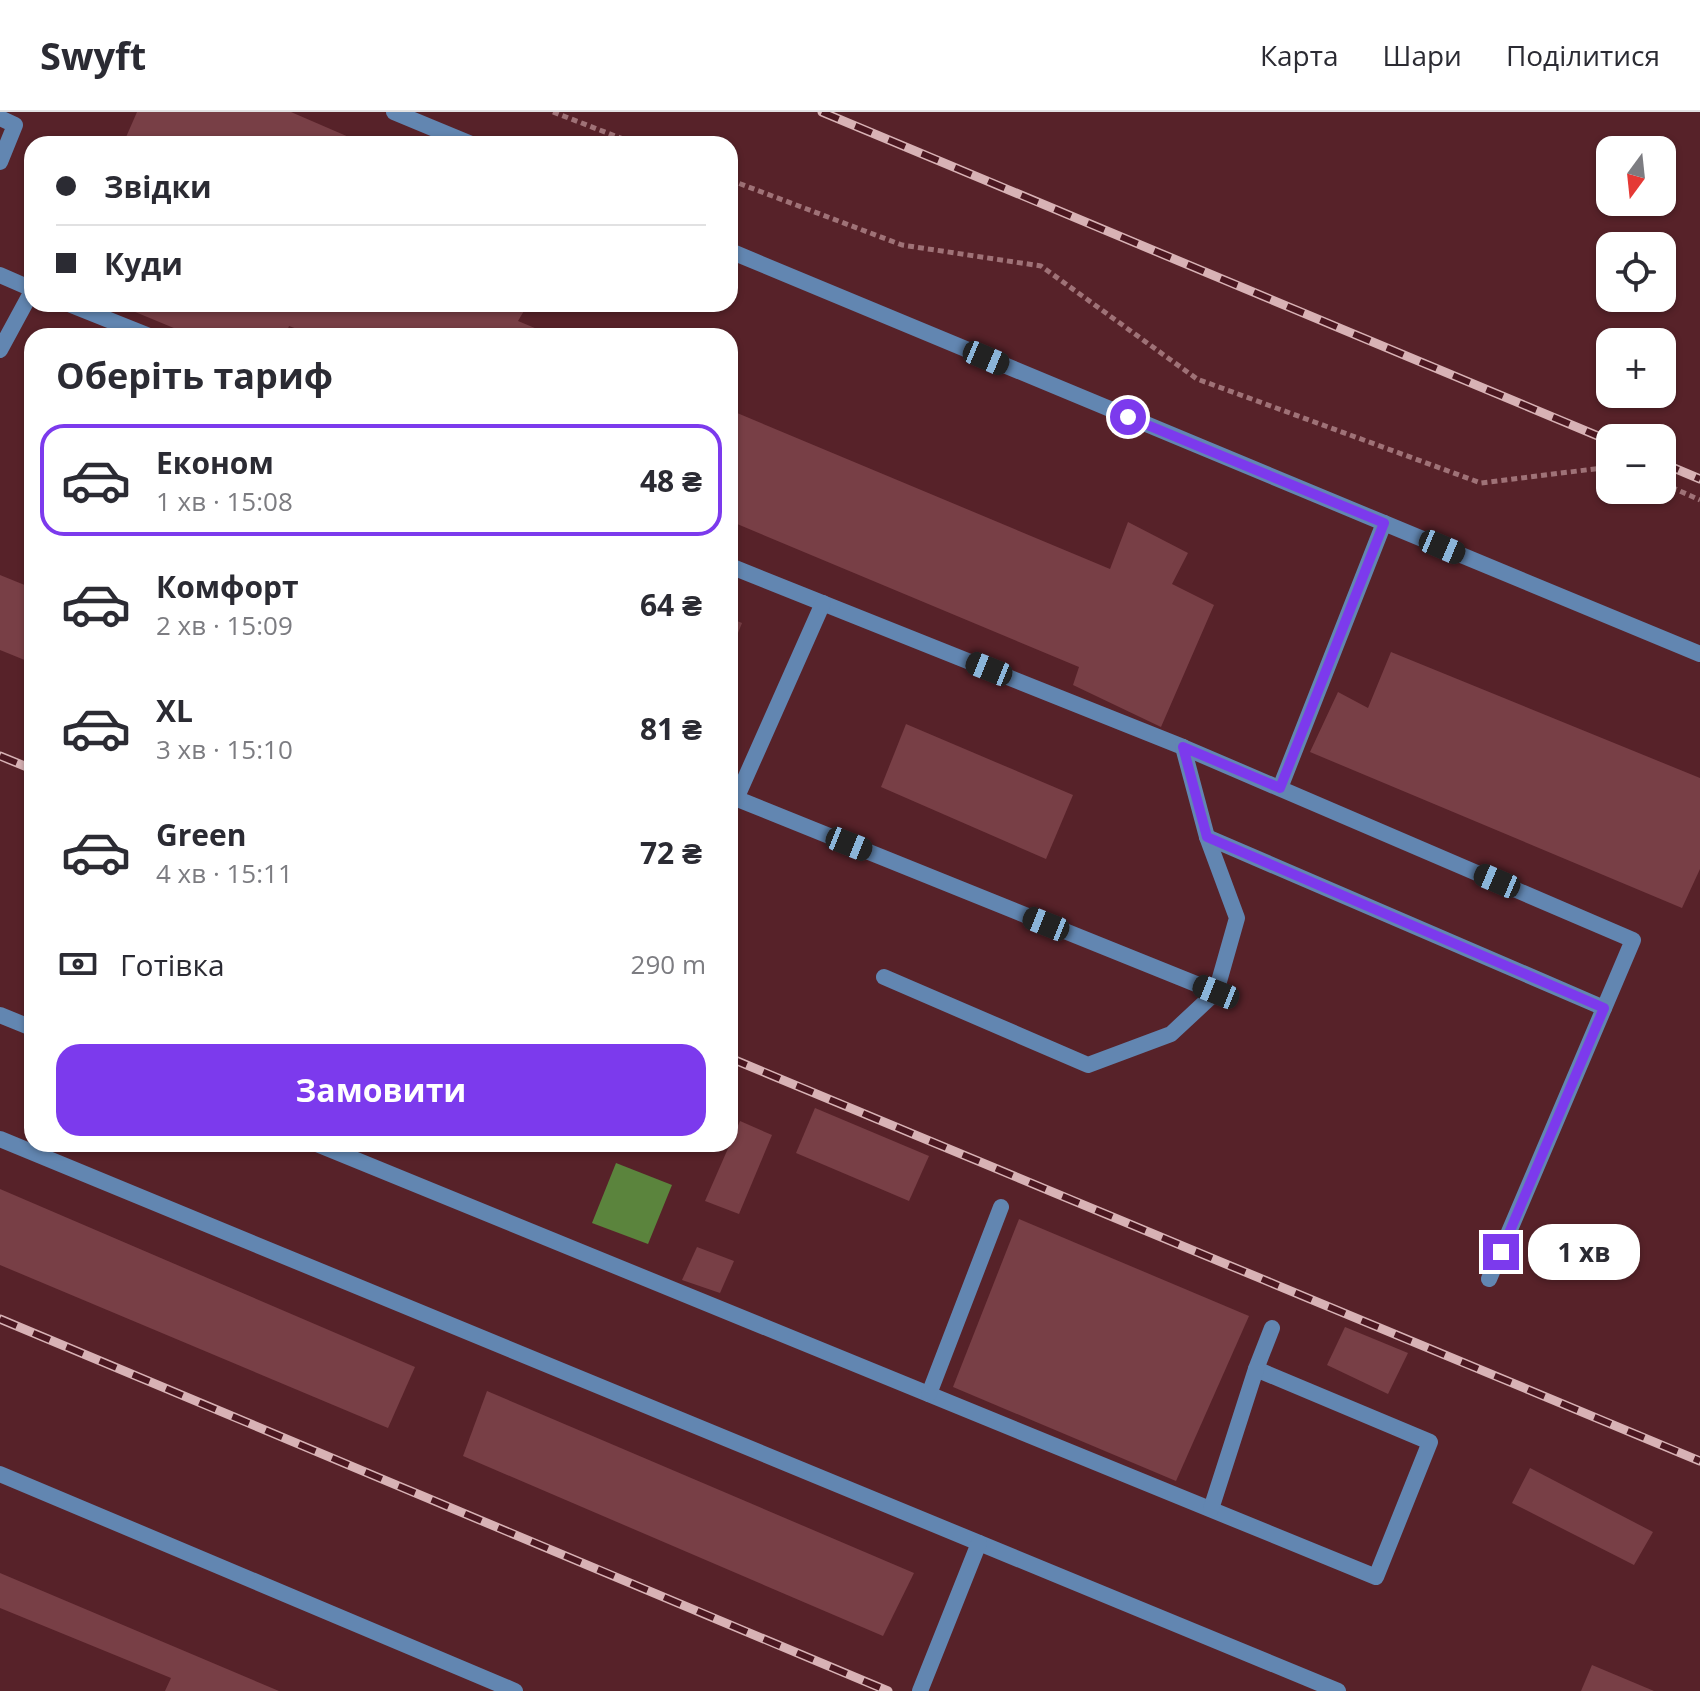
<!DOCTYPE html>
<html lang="uk">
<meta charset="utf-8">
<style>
:root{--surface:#fff;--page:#f2f2f3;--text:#2b2b33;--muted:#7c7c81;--line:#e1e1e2;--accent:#7c3aed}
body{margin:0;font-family:"Open Sans",sans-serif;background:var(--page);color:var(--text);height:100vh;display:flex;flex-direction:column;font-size:30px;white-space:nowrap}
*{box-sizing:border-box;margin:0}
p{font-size:26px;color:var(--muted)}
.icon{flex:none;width:44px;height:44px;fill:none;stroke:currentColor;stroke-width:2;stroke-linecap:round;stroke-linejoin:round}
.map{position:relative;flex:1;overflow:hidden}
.sheet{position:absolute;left:24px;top:216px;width:714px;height:824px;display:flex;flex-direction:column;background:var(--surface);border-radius:24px;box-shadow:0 2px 6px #0004}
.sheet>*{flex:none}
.guide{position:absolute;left:24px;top:24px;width:714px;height:176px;border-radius:24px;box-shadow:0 2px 6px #0004;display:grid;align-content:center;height:176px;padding:0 32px;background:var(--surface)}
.needle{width:52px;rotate:195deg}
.controls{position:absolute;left:1596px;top:24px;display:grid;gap:16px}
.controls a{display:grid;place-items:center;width:80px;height:80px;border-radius:16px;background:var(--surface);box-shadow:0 2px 6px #0004;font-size:40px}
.end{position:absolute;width:36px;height:36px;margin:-18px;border:10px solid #7c3aed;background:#fff;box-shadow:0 0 0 4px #fff}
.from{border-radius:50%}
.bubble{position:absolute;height:56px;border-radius:24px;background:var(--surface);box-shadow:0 2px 6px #0004;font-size:26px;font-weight:700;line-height:56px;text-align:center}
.car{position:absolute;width:24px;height:48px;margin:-24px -12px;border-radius:10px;box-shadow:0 0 6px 2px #0007;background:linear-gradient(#222 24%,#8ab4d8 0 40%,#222 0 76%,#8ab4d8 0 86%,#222 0)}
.guide b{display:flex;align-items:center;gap:28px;height:76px;font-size:30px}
.guide b+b{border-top:2px solid var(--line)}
.guide i{width:20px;height:20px;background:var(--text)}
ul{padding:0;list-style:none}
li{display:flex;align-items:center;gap:24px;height:112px;margin:0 16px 12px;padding:0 16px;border:4px solid transparent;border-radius:24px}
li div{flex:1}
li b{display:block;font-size:30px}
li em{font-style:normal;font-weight:700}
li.current{border-color:var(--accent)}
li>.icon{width:72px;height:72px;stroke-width:1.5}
h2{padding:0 32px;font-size:36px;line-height:96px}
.pay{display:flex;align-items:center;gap:20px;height:88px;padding:0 32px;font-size:30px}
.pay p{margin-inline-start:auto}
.action{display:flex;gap:16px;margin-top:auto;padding:16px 32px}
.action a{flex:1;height:92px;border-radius:24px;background:var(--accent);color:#fff;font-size:32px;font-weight:700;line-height:92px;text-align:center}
header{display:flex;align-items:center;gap:48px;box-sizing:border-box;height:112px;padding:0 40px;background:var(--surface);border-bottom:2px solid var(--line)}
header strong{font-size:38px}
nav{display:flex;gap:44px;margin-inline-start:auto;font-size:28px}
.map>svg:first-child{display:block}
</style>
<header>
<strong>Swyft</strong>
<nav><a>Карта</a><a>Шари</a><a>Поділитися</a></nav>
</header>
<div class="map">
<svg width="1700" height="1579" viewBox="0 0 1700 1579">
<rect width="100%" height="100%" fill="#572229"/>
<polygon fill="#5b843d" points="616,1051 672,1073 648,1132 592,1111"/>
<g fill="#783f46">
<polygon points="137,0 291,0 365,32 123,32"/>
<polygon points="116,192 528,192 518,209 554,224 316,224 289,214 285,224 193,224"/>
<polygon points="730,298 1110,457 1128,410 1188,441 1172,472 1214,493 1161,615 1073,573 1079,555 730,409"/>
<polygon points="0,463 32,476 32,551 0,538"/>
<polygon points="730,506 742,511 730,541"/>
<polygon points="1391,540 1700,666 1700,757 1682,796 1310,640 1338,580 1368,596"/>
<polygon points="906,612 1073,683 1046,747 881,675"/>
<polygon points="815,996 929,1044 909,1089 796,1041"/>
<polygon points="740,1009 772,1023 739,1102 705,1089"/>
<polygon points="0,1077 415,1255 388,1316 0,1153"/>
<polygon points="1019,1107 1249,1204 1176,1369 953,1275"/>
<polygon points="697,1135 734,1149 720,1181 682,1168"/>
<polygon points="1345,1215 1408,1241 1388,1282 1327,1253"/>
<polygon points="487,1279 914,1461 883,1524 463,1344"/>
<polygon points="1530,1356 1653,1420 1634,1453 1512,1391"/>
<polygon points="0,1461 279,1579 165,1579 171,1566 0,1496"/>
<polygon points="1592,1553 1654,1579 1581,1579"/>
</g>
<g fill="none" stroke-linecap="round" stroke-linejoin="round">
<g stroke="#9f7277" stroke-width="5" stroke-dasharray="6 4" stroke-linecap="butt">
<polyline points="553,0 636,32"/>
<polyline points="730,68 902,133 1041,154 1197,267 1481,371 1610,355"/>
<polyline points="1662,371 1700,388"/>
</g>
<g stroke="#6286b1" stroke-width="16">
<polyline points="394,0 471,32"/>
<polyline points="0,6 15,13 0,50"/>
<polyline points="730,139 1384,411 1280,676"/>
<polyline points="0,163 32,177"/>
<polyline points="69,192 149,224"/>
<polyline points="0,238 32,179"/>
<polyline points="1384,411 1700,542"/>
<polyline points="730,454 1183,635 1633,828 1489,1167"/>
<polyline points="730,684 1216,880 1237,806 1207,725 1183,635"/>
<polyline points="736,687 823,491"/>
<polyline points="1207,725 1604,896"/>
<polyline points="884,865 1088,953 1171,922 1216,880"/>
<polyline points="0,903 32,916"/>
<polyline points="0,1027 1338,1579"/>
<polyline points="317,1032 1376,1465 1430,1330 1256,1257"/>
<polyline points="929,1282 1001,1095"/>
<polyline points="0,1362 515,1579"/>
<polyline points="1211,1397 1256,1257 1272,1216"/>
<polyline points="920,1579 979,1431"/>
</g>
<g stroke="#d8b2b5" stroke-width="9">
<g id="rail">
<polyline points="822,0 1610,329"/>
<polyline points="1662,351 1700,367"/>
<polyline points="0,644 32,657"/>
<polyline points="730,946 1700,1349"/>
<polyline points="0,1207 888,1579"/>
</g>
</g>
<use href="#rail" stroke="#4b1720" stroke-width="6" stroke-dasharray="18" stroke-linecap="butt"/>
</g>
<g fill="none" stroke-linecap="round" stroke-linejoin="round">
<polyline stroke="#7c3aed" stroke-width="10" points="1128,305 1384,411 1280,676 1183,635 1207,725 1604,896 1501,1140"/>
</g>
</svg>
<div class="controls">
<a><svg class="needle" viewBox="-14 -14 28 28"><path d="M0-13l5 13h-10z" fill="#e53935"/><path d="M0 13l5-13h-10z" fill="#7c7c81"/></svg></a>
<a><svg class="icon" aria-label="locate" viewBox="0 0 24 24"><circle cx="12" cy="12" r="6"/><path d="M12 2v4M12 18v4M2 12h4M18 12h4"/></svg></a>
<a>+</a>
<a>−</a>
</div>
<i class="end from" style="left:1128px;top:305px"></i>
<i class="end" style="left:1501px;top:1140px"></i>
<div class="bubble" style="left:1528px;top:1112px;width:112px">1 хв</div>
<i class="car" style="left:986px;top:246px;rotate:113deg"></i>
<i class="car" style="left:1442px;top:435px;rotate:113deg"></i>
<i class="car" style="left:989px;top:557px;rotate:292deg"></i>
<i class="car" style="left:849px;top:732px;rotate:112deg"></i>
<i class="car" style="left:1497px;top:769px;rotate:293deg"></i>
<i class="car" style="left:1046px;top:812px;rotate:292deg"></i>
<i class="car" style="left:1216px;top:880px;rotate:292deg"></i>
<div class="guide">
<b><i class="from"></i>Звідки</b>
<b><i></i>Куди</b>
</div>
<section class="sheet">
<h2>Оберіть тариф</h2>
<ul>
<li class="current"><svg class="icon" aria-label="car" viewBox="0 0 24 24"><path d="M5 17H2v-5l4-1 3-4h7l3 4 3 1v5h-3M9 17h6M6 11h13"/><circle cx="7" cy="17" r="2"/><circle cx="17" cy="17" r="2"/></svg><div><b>Економ</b><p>1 хв · 15:08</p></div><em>48 ₴</em></li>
<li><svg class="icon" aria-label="car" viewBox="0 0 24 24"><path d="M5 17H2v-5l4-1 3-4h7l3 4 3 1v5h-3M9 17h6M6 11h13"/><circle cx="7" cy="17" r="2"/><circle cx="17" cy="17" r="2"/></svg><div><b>Комфорт</b><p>2 хв · 15:09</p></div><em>64 ₴</em></li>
<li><svg class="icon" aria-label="car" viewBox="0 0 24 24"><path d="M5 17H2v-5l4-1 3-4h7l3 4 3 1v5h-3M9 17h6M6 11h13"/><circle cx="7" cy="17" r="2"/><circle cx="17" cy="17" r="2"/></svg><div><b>XL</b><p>3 хв · 15:10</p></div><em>81 ₴</em></li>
<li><svg class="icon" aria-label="car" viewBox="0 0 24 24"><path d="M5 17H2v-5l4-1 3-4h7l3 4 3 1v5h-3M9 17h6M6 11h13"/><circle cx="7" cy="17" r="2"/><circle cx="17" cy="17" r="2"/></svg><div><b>Green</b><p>4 хв · 15:11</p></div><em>72 ₴</em></li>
</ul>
<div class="pay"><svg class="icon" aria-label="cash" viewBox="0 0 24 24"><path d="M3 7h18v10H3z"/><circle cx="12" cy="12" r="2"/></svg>Готівка<p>290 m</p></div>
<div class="action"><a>Замовити</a></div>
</section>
</div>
